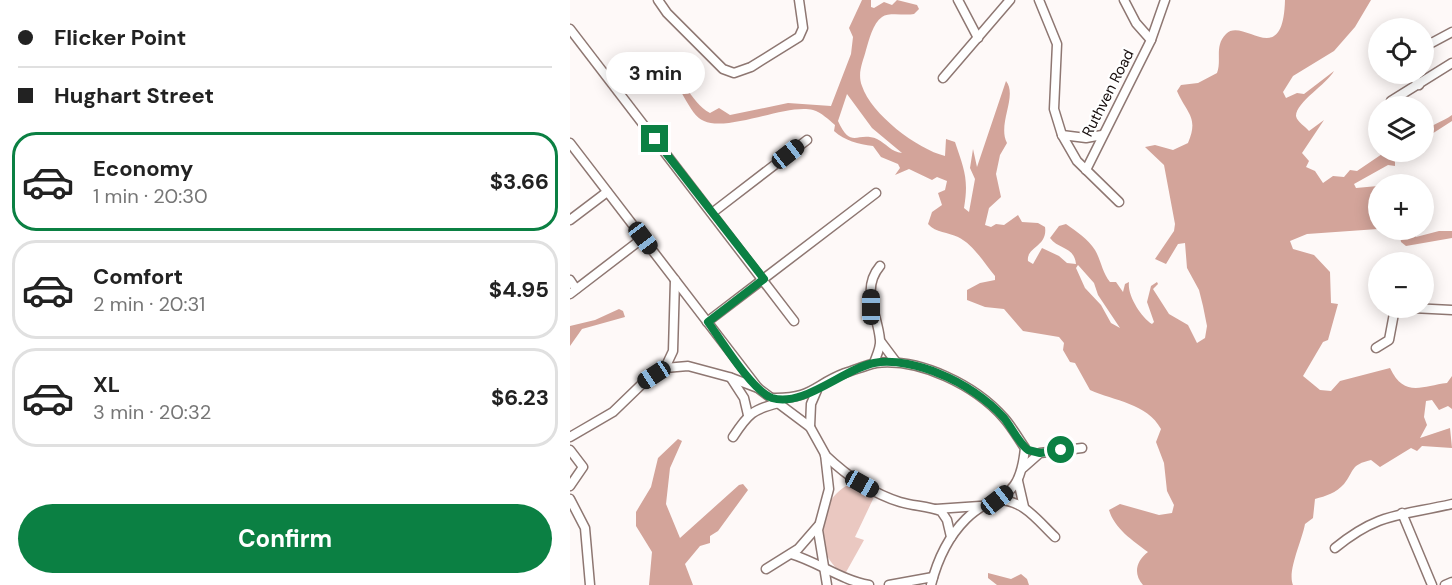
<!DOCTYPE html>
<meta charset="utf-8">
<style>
:root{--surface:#fff;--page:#f2f2f2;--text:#222;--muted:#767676;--line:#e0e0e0;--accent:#0b8043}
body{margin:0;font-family:"DM Sans",sans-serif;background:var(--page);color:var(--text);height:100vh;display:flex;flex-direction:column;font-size:22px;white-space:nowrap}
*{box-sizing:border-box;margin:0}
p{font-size:20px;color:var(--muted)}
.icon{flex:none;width:33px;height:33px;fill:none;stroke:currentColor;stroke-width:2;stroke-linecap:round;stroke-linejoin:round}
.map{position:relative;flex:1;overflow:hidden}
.details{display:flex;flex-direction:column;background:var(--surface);width:570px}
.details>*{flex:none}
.hud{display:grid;align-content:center;height:132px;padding:0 18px;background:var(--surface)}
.fabs{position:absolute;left:798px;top:18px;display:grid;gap:12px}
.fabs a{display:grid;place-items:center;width:66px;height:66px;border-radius:50%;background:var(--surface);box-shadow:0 3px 15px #0003;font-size:30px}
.end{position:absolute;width:27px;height:27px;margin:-14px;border:8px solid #0b8043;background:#fff;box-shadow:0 0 0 3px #fff}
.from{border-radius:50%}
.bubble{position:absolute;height:42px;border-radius:21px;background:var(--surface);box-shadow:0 3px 15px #0003;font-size:20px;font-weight:700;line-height:42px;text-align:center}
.car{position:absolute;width:18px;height:36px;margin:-18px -9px;border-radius:8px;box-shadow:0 0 4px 2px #0007;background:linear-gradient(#222 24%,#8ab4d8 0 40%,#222 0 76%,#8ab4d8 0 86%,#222 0)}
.hud b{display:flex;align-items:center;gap:21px;height:57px;font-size:22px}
.hud b+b{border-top:2px solid var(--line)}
.hud i{width:15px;height:15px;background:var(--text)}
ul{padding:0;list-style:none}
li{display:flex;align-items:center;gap:18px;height:99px;margin:0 12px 9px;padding:0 6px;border:3px solid var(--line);border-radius:24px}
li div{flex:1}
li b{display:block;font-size:22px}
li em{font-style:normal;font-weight:700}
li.current{border-color:var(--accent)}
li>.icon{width:54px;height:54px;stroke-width:1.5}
.action{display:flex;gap:12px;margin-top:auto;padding:12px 18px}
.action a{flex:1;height:69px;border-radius:36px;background:var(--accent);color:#fff;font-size:24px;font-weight:700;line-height:69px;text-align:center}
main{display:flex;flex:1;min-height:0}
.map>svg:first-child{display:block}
</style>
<main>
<section class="details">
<div class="hud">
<b><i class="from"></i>Flicker Point</b>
<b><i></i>Hughart Street</b>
</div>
<ul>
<li class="current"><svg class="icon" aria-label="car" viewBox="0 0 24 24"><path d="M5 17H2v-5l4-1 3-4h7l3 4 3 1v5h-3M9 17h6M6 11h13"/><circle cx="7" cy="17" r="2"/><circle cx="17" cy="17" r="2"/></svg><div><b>Economy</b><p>1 min · 20:30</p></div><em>$3.66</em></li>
<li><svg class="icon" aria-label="car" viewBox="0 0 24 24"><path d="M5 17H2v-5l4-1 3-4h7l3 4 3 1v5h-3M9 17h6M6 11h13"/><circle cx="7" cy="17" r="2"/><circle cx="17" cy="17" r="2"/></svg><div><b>Comfort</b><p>2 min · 20:31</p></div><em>$4.95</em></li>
<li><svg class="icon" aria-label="car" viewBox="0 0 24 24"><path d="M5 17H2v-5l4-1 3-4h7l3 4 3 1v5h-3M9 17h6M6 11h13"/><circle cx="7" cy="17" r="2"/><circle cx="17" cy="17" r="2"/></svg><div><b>XL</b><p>3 min · 20:32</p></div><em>$6.23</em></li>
</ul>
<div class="action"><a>Confirm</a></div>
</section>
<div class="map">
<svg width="882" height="585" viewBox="0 0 882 585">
<rect width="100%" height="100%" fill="#fef9f8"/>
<path fill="#eac8c1" d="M276,486h8l21,9 -20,42 9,3 -19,34c-32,-17 -30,-70 1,-88z"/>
<g fill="#d3a49a" fill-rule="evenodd">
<path d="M292,0h9v7l3,1 10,-6 8,3 5,-5 20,5 2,4 -5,5c-9,2 -25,-2 -32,3 -9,6 -13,23 -16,33 -3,12 -9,23 -4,36 9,28 55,63 83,70l1,-17 9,3c9,27 14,37 9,66l5,4 6,-33 -5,-11 3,-19 4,18 29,-86c12,15 -9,43 1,62l-7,12 -4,19 5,23 -12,11 -4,17 6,2 5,-3 8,1 14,-10 4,7 16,1 7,4c3,20 -19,20 -17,34l5,3 9,-16 17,8 8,7 9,1c-2,-18 -17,-14 -26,-26l9,-12 7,-2c10,7 22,15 29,26 6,10 7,22 15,32h6l7,10 2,-8 4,-2c-2,13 12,35 23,42l2,-2 -7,-20 4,-16 6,-4 1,2 -5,5 16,25 19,11 9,18 8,-5 2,-12 -4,-20 -4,-16 -12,-22 -2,-25 -7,1 -12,20 -11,-5 19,-28 1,-7 -11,-59 -19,-18 10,-2 18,5 15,-7c11,-26 -1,-29 -11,-52l4,-6 17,-2 19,-10c5,-13 -3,-27 9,-39 17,-18 57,38 59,-34h86l-16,27 -21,24 -41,25 -10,16 3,6 11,-5 7,1 30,-23c-7,13 -38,31 -38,45 1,6 10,11 13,15l15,-11 -22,33 7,8 -3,6 9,4 8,12 10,-7 11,1 6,-7 7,1 28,-19h22l-12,7v7l-7,-1 -34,19 2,4 22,-2v43l-71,5 -17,7 3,8 21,6 16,17 1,31 7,1 -10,36 -5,2 -20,34 17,14 11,1 9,-10 50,-13c14,30 32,18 57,15l5,-7v33l-4,-3 -9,4 -7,-10 -6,1 -2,16 3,8 -7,13 30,-10 2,20 -30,-2 -5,5 -6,-3 -31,19 -9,-7c-21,5 -16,10 -27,24 -8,9 -18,12 -29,15l-2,19 -8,6c-3,17 -18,47 -12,61h-150c-10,-11 -7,-24 5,-33 -15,-11 -34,-24 -39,-42l11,-6 39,11 13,-2 2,-8 -7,-14 -3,-28 -8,-21 5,-13c-14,-26 -47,-28 -71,-39l-15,-27 -5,-1 -7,-12 1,-7 -5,-6 -36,-6 -19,-22 -19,-2 -18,-7v-10l13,-7 15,-3v-4c-11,-13 -21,-31 -37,-39 -10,-5 -22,-4 -30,-13l4,-12 10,-7 -4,-12 7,-3 2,-9 -10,-4 -5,3 -23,-11 -14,6 5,-7 -2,-4 -17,-7 -8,-11c-15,-2 -28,-5 -39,-15l1,-6c-6,-5 -14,-13 -22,-15 -25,-7 -84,22 -109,11 -16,-6 -23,-41 -43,-52 22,2 28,33 49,44l9,-5 11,7 58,-12 43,3 20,-52 2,-17 -4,-9zM277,94l25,34 30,25c-11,-1 -15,-9 -25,-14 -20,-8 -26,11 -39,-18zM508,265l16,18 4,12 22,33 -9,-5 -10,-18 -16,-17 -9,-20z"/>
<path d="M882,115v6l-28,18v-8c9,-7 18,-9 28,-16z"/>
<polygon points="829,230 841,230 846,237 869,231 882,231 882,238 836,246 831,242"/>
<polygon points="49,309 53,311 55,317 12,329 0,346 0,326 25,320"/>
<polygon points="108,439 112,441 100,468 96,504 110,538 169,485 173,484 178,490 148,531 140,536 140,543 130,546 115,564 123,585 79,585 82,552 66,526 66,512 81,487 88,458"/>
<polygon points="418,573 441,579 451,574 457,579 459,585 427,585 418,578"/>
</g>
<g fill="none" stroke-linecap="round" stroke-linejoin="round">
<g stroke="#8e7772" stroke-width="11">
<g id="minor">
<polyline points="88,0 97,13 153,69 164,73 181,67 229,37 233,28 229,0"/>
<polyline points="388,0 408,38"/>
<polyline points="469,0 487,44 484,109 492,135 507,161 549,202"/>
<polyline points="0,29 224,321"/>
<polyline points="581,40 595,0"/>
<polyline points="854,47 882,32"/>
<polyline points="842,74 849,85"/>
<polyline points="373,78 440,0"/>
<polyline points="821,101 882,63"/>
<polyline points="492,135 516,138 532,135"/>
<polyline points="0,143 188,388"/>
<polyline points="516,170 581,40 566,23 554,0"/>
<polyline points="142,213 237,140"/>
<polyline points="0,220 37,192"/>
<polyline points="0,280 6,289"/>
<polyline points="0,294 73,238"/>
<polyline points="842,308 882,310"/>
<polyline points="137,322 306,193"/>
<polyline points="311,342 326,362"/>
<polyline points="806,348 819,340 825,308"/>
<path d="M304,363c2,-6 7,-16 6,-23 -2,-26 -20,-50 0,-74"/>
<polyline points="95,368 103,351 105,280"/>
<polyline points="161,378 174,398 178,415"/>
<path d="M202,398c41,1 41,-13 73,-25 10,-3 21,-8 31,-10 44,-5 99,22 128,55 8,9 14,20 21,30 -6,59 -28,40 -59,71 -18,18 -29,42 -35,66"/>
<polyline points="240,427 241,404 247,390"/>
<polyline points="0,437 43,412 73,383 95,368 118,366 159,377 188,388 240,427 255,454 259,489 248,530 257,585"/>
<path d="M163,437c15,-23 20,-28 46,-34"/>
<polyline points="0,450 13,467 0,486"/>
<path d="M255,455c21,20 46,38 75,47 13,4 28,4 41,9l6,9 4,17"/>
<polyline points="453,468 470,453 512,448"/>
<polyline points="448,481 454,507"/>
<polyline points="0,499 15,528 20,585"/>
<path d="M427,500c26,-1 41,21 58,37"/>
<polyline points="366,509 410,506"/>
<polyline points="832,513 862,585"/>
<path d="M765,548c44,-36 65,-32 117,-44"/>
<path d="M221,554c27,8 50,26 78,31"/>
<polyline points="196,569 228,549 248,526"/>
<polyline points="319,585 363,577"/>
<polyline points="875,585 882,582"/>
</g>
</g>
<use href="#minor" stroke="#fff" stroke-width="8"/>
</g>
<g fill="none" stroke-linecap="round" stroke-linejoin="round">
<path stroke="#0b8043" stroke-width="8" d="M85,139l109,140 -56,43c13,18 44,69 64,76 31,10 71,-29 102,-35 20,-4 48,3 66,11 23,9 48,26 64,44 8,10 14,24 24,32l12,3 21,-3"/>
</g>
<g text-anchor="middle" stroke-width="4.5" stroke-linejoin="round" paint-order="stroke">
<g font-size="15" fill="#170e0d" stroke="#fff">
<text transform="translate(538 93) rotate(-63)" y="5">Ruthven Road</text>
</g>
</g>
</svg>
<div class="fabs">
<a><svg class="icon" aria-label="locate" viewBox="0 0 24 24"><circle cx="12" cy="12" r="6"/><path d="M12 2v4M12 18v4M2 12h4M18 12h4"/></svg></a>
<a><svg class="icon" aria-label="layers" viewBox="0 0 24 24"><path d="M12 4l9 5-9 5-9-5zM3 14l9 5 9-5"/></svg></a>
<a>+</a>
<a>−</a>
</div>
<i class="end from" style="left:491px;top:450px"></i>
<i class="end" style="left:85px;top:139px"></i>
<div class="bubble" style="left:36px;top:52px;width:99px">3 min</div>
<i class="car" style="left:218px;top:154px;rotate:52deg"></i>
<i class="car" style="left:73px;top:238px;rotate:143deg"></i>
<i class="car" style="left:301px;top:307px;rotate:0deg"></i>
<i class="car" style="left:84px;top:375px;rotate:237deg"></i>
<i class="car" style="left:292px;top:484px;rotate:119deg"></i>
<i class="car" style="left:427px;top:500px;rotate:52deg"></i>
</div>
</main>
